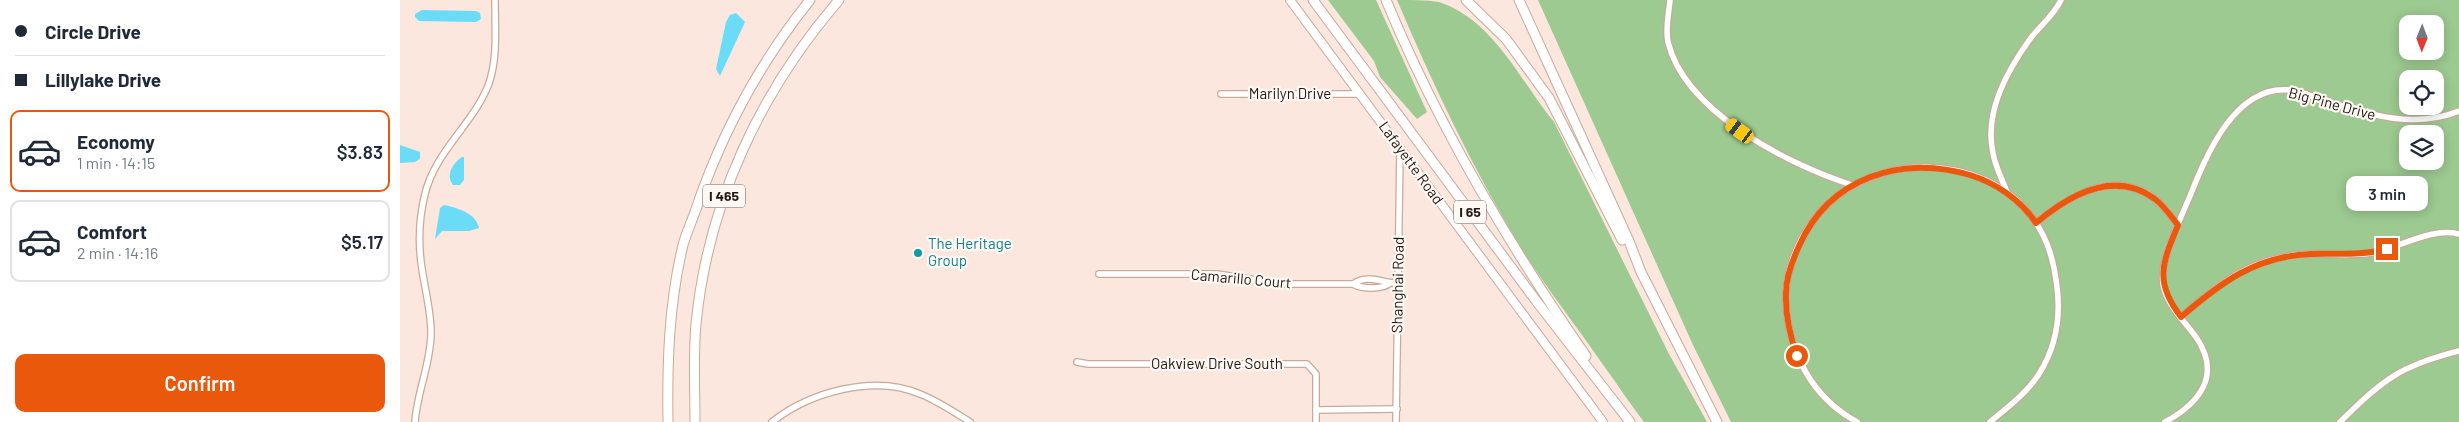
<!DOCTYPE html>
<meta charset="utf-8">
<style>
:root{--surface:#fff;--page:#f6f6f7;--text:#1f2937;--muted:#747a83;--line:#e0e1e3;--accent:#ea580c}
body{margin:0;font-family:Barlow,sans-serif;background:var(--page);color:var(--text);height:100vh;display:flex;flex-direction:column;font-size:19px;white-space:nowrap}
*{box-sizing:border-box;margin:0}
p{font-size:16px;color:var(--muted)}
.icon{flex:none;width:28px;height:28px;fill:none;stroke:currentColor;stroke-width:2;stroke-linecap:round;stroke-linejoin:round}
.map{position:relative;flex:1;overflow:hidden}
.sheet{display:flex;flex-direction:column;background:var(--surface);width:400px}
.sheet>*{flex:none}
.banner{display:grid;align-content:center;height:110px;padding:0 15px;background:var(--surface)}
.needle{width:32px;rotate:181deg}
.fabs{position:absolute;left:1999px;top:15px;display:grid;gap:10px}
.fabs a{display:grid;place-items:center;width:45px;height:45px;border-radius:10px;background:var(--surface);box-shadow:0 2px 12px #0003;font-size:25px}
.end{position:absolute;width:22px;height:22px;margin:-11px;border:6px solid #ea580c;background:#fff;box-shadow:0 0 0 2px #fff}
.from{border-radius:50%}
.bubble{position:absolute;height:35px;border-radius:10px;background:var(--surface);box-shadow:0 2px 12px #0003;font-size:16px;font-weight:600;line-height:35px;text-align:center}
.car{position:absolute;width:15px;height:30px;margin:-15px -8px;border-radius:6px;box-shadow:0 0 4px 1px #0007;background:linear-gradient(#f5c518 24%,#345 0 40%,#f5c518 0 76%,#345 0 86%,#f5c518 0)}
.banner b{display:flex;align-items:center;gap:18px;height:48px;font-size:19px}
.banner b+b{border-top:1px solid var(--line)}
.banner i{width:12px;height:12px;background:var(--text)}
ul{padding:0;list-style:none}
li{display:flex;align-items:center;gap:15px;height:82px;margin:0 10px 8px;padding:0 5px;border:2px solid var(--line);border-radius:10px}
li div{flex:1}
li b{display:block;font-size:19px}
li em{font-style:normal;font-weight:600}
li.active{border-color:var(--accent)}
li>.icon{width:45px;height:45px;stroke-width:1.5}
.action{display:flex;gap:10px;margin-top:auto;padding:10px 15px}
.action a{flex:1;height:58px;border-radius:10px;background:var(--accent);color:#fff;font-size:20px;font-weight:600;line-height:58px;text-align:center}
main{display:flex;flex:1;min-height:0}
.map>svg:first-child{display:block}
</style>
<main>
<section class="sheet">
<div class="banner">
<b><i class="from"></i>Circle Drive</b>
<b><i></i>Lillylake Drive</b>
</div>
<ul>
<li class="active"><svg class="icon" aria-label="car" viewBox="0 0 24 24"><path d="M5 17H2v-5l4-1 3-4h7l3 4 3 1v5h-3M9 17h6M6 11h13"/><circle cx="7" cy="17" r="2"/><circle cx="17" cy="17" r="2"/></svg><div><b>Economy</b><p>1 min · 14:15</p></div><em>$3.83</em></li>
<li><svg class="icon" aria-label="car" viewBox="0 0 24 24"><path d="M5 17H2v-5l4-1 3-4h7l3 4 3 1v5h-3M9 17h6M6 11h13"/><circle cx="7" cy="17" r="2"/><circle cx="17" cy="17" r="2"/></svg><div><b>Comfort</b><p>2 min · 14:16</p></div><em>$5.17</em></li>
</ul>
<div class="action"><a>Confirm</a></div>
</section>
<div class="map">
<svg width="2059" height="422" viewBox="0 0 2059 422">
<rect width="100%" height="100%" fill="#fbe7dd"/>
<g fill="#9cca90" fill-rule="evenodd">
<polygon points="928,0 976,0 1027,112 1017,119 980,77 974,61"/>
<path d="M997,0c14,0 29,0 42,2 55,18 81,79 115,120l115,232 38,68h-63c-14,-18 -26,-37 -40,-56 -27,-39 -57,-77 -83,-118 -48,-79 -88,-163 -124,-248z"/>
<path d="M1138,0h921v422h-728l-38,-77zM2008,24h27v27h-27zM2008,79h27v27h-27zM2008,134h27v27h-27z"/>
</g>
<g fill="#6bdcf8">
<polygon points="22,10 76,11 80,13 81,19 76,22 19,21 15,17 15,14"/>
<polygon points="336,13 345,22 320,76 316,69 326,22 330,15"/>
<polygon points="0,145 20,152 20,159 15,162 0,163"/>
<path d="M62,157h2v23l-4,5h-7c-8,-10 0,-22 9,-28z"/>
<path d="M44,205c14,3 32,8 35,23l-10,3h-27l-7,8 5,-31z"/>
</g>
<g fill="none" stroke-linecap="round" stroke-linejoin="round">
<g stroke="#c8aa9a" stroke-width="8">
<g id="minor">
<path d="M1270,0c-1,14 -5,27 -2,42 17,70 121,123 184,143"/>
<polyline points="821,94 960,94"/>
<path d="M1607,192c-5,-13 -12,-26 -14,-39 -9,-41 14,-82 37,-114 10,-13 24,-24 31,-39"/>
<path d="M1636,223c33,-28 79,-54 119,-24 9,7 16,17 23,26"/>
<path d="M699,274h118l67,10h69c9,5 29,6 37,-1"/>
<path d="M953,284c14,-10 28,-2 41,-1"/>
<path d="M1781,317c40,-35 72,-61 128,-63 23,-1 46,3 68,-2 25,-6 56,-25 82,-18"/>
<polyline points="677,362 688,364 907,364 916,374 916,422"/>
<polyline points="916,410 997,409"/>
<path d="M15,422c2,-30 16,-59 16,-89 0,-22 -6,-43 -9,-64 -4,-25 -3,-51 3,-75 10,-42 47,-69 63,-108 10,-26 7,-58 7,-86"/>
<path d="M372,422c38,-30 102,-48 148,-28 18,7 34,18 50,28"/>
<polyline points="996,422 1000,149"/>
<path d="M1457,422c-44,-24 -68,-68 -71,-118 -2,-31 11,-63 30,-87 52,-66 168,-68 218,3 15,21 20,43 23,67 4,32 -1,60 -18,87 -13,20 -31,33 -49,48"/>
<path d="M1765,422c35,-19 57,-47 31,-85 -11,-15 -27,-30 -32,-48 -4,-14 1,-30 6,-44 6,-17 13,-33 20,-49 16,-40 45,-112 100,-106 12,1 25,8 36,11 45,14 88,28 133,10"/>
<path d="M1940,422c43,-42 59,-56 119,-71"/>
</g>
</g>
<g stroke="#c8aa9a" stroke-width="10">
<polyline id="major" points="890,0 1203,422"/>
</g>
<g stroke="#c8aa9a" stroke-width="11">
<g id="highway">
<polyline points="913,0 1137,302 1230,422"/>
<path d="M986,0c52,126 123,245 200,356"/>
<polyline points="1066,0 1106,39 1149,98 1222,240"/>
<polyline points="1119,0 1229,241 1241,272 1317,422"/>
<path d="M268,422c-1,-60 1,-119 15,-177 3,-11 8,-22 12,-33 26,-78 63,-147 115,-212"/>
<path d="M295,422c0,-33 -2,-66 1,-98 12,-122 64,-232 143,-324"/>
</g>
</g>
<use href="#minor" stroke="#fff" stroke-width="5.5"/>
<use href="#major" stroke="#fff" stroke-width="8"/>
<use href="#highway" stroke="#fff" stroke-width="9"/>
</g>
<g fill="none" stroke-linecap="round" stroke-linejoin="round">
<path stroke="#ea580c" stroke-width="6" d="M1397,356c-7,-20 -12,-41 -11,-63 0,-16 6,-32 13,-47 30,-68 103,-92 171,-71 26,8 51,25 66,48 33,-28 78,-54 119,-24 9,7 16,17 23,26 -16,39 -24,57 3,92 39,-34 75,-61 129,-63 26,-1 51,2 77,-5"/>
</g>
<circle fill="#0f9aa8" stroke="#fef8f4" stroke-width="2" cx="518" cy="253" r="5"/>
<g text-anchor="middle" stroke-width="4.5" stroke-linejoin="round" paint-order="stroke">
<g fill="#fef8f4" stroke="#655b56" stroke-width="1">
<rect x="303" y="184.5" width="42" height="23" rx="4"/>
<rect x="1054" y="200.5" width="32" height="23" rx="4"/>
</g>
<g font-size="14" font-weight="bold" fill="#231812">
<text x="324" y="201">I 465</text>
<text x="1070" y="217">I 65</text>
</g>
<g font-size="15" fill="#231812" stroke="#fef8f4">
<text x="890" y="99">Marilyn Drive</text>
<text transform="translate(1932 104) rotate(15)" y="5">Big Pine Drive</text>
<text transform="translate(1011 163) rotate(54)" y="5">Lafayette Road</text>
<text transform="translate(841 279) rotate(5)" y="5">Camarillo Court</text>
<text transform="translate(998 285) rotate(-89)" y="5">Shanghai Road</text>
<text x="817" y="369">Oakview Drive South</text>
</g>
<g font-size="15" fill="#0d838f" stroke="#fef8f4" text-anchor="start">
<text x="528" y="249">The Heritage<tspan x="528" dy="17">Group</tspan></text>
</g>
</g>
</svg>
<div class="fabs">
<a><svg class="needle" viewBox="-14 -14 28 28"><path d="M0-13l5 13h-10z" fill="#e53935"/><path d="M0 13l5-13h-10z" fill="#747a83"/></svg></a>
<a><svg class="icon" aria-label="locate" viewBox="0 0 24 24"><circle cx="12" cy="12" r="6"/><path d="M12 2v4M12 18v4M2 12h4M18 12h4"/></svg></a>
<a><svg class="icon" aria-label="layers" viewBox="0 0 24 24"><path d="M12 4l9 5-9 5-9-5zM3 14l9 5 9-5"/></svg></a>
</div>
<i class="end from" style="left:1397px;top:356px"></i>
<i class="end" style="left:1987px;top:249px"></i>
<div class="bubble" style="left:1946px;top:176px;width:82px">3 min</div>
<i class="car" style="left:1340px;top:131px;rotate:306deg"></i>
</div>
</main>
